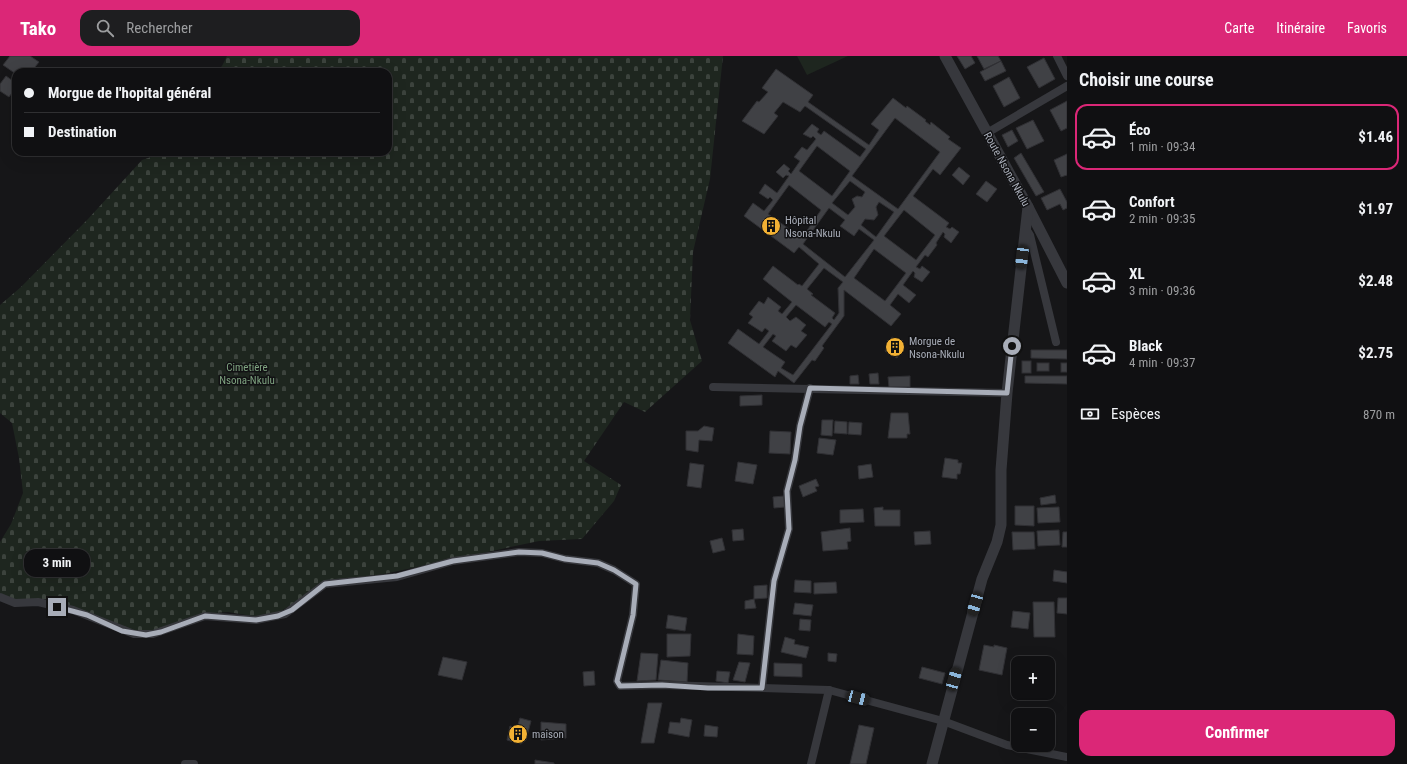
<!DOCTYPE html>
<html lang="fr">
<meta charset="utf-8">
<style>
:root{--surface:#101012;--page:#1e1e20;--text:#f1f3f6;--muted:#9c9d9f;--line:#303032;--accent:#db2777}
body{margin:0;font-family:"Roboto Condensed",sans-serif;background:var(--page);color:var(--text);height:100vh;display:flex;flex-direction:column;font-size:15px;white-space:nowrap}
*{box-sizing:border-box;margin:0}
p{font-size:13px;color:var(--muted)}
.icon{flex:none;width:22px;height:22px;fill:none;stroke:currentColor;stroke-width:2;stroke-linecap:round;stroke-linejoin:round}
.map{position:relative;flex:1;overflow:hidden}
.side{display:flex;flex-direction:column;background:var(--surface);width:340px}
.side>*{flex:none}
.guide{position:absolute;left:12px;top:12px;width:380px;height:88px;border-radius:12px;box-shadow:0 4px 16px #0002,0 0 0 1px var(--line);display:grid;align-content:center;height:88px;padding:0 12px;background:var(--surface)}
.tools{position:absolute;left:1011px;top:600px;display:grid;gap:8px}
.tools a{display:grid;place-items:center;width:44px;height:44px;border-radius:8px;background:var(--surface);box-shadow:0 4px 16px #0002,0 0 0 1px var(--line);font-size:20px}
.end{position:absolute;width:18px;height:18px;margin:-9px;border:5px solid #a8adb8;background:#111;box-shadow:0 0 0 2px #111}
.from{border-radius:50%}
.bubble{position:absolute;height:28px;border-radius:12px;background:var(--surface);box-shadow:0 4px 16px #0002,0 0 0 1px var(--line);font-size:13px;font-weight:700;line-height:28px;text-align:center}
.car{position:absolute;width:12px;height:24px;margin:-12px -6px;border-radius:5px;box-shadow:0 0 3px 1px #0007;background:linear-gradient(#222 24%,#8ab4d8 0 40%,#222 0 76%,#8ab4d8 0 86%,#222 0)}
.guide b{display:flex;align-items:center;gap:14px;height:38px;font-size:15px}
.guide b+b{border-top:1px solid var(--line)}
.guide i{width:10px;height:10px;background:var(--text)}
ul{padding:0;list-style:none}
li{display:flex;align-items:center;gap:12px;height:66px;margin:0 8px 6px;padding:0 4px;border:2px solid transparent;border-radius:12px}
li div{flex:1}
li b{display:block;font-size:15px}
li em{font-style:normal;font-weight:700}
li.active{border-color:var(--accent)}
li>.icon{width:36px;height:36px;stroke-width:1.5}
h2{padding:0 12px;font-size:18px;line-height:48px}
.pay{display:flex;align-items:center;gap:10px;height:44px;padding:0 12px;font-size:15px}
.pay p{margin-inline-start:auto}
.primary-button{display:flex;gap:8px;margin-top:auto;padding:8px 12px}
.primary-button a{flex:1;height:46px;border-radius:12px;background:var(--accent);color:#fff;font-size:16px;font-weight:700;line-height:46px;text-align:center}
header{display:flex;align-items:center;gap:24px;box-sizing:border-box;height:56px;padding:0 20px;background:var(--accent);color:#fff}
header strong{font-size:19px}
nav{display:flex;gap:22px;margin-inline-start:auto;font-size:14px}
.search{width:280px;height:36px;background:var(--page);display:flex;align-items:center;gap:10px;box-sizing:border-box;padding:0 14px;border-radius:12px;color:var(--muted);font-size:15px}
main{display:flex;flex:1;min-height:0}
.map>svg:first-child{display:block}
</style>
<header>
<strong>Tako</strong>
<div class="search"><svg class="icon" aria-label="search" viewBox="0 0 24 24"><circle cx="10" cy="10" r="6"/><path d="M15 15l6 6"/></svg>Rechercher</div>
<nav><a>Carte</a><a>Itinéraire</a><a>Favoris</a></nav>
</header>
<main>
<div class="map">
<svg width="1067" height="708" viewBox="0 0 1067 708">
<defs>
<pattern id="cemetery-stones" width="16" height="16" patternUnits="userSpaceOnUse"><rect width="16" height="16" fill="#1e261f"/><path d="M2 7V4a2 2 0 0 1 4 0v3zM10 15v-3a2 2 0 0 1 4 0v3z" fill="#3c433d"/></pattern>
</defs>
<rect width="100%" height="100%" fill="#161618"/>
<polygon fill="url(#cemetery-stones)" points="227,0 723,0 710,123 693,196 690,264 702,305 645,356 624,346 584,405 621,429 614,445 582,483 539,485 384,518 323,525 291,549 274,559 252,560 228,556 200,558 147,577 131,573 46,543 14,543 0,539 0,486 11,468 23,437 19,402 12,367 0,357 0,249 21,231 88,163 142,104 166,96 388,96 388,16 219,16"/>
<polygon fill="#1e261f" points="797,0 848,0 807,19"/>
<g fill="#404145" stroke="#303034" fill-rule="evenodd">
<polygon points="10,0 30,0 39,6 31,16 16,16 16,18 3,9"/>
<polygon points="957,0 971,0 975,7 965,13"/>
<polygon points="977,0 998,0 1001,5 984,13"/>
<polygon points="1044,2 1055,23 1039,32 1027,11"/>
<polygon points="1001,5 1006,15 985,25 980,16"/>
<path d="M776,13l37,26 -5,7 61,43 10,-15 -8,-6 22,-26 13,10 1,-2 19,14 -1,1 5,4 1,-3 19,15 -2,2 13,9 -21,27 -7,-6 -20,27 36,27 -3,4 4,2 2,-2 7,5 -8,11 -7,-6 1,-3 -2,-2 -7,11 1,2 -9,12 -3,-2 -9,12 4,2 2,-3 8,6 -8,10 -8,-5 1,-4 -2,-2 -10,14 13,10 -7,8 -11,-9 -8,11 11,9 -10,12 -47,-36v26l-22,30 2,2 -9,13 -3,-1 -18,23 -16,-12 -3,6 -47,-34 10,-14 21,15 10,-13 -4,-3 -3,4 -14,-9 5,-6 -4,-3 10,-13 5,3 4,-7 13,10 -3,4 4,3 10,-12 -29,-23 10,-13 25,19 1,-1 3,2 17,-22 -20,-17 -5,6 -50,-37 9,-13 11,8 9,-11 -3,-3 -2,2 -9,-6 6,-9 12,9 12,-17 -3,-1 -3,3 -7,-6 8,-8 6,5 -2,2 3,3 9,-13 -6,-4 8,-10 5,3 9,-11 -3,-3 -2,2 -8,-4 9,-10 7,5 -2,3 4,3 3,-4 36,26 6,-8 -61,-43 -5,6 -17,-10 -9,11 4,3 -14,18 -22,-13 15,-20 2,1 9,-10 -6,-4zM895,62l45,34 -42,57 -46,-33zM817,90l33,25 -18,25 -33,-25zM850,125l15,11 -3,5 -5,-1 -5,3 3,8 -7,8 -16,-12zM789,129l32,25 -19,28 -34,-24zM879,146l15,10 -18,25 -15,-12 4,-6 9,1 4,-5 -2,-8zM829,152l16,12 -5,6 14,10 5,-7 15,11 -29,37 -42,-33zM904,154l31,25 -19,25 -32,-24zM874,193l32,24 -21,28 -31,-23zM824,212l19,14 -5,6 1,25 -5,7 -2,-2 3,-5 -24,-18 2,-1 -6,-5zM796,249l29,22 4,-5 3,2 -39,51 -12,-7 4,-6 -22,-15 10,-13 3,2 -4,5 14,10 5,-6 5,3 11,-13 -6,-4 5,-6 -10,-8 -6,4 -4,-4z"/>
<polygon points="6,20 16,27 16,31 9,41 0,35 0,28"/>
<polygon points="1009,21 1020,42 1004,51 993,30"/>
<polygon points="1067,45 1067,72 1061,75 1050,54"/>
<polygon points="1033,64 1044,85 1027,93 1016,72"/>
<polygon points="1012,74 1018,85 1008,91 1002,79"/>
<polygon points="1021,97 1044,136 1036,140 1014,102"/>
<polygon points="1067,98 1067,119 1061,121 1054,104"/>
<polygon points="959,111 970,120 963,129 952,119"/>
<polygon points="986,125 997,133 987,146 976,138"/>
<polygon points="1060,133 1067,146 1067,152 1063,154 1060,148 1047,154 1041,142"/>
<polygon points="892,281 904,287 897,302 885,295"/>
<polygon points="1031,294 1067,294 1067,303 1031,302"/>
<rect x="1022" y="305" width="9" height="12"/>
<rect x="1037" y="307" width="12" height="8"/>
<rect x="1061" y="307" width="6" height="9"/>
<polygon points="878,317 879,328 870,328 869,318"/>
<polygon points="858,319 859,328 850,328 850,320"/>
<polygon points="910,320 910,331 889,331 888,321"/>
<polygon points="1025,320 1067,320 1067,328 1025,327"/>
<polygon points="762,339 762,349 740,350 740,340"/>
<polygon points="891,357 908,357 910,378 907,378 907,382 888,382"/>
<polygon points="822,364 833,364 832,380 821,379"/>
<polygon points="835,365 847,366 847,378 834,377"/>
<polygon points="849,366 862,367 861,379 848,378"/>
<polygon points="704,370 714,372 712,385 699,384 698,396 686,394 686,375 698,375"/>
<polygon points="770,375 791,376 790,398 769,397"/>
<polygon points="819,382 836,384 833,399 817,397"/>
<polygon points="945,402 958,404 958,407 962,407 960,418 957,418 957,423 942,421"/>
<polygon points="738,406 757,409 753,428 735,425"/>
<polygon points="690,407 704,409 701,432 687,430"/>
<polygon points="871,408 873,421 859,423 858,410"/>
<polygon points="816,423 819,430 815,431 817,435 803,441 799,430"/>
<polygon points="1055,439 1056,447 1041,449 1040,442"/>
<polygon points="784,440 785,451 774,452 773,441"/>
<polygon points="1015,450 1034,450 1034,470 1015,469"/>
<polygon points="883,451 883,454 900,454 900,470 875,470 874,452"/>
<polygon points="1059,451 1060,466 1038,467 1037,452"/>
<polygon points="863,453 864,466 840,467 840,454"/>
<polygon points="850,472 851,485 847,486 848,493 823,495 821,476"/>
<polygon points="743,473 744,484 733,485 732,474"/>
<polygon points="1059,474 1060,489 1038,490 1037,475"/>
<polygon points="930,475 931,488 915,489 914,476"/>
<polygon points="1012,476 1034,476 1035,493 1013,494"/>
<polygon points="1063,476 1067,476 1067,491 1062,491"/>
<polygon points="722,482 725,494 713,497 710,485"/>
<polygon points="1054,514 1067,516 1067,527 1053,525"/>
<polygon points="795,524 811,525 811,537 794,536"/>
<polygon points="836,526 837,537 814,538 814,527"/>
<polygon points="767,529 767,542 754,543 754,530"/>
<polygon points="1058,542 1067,542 1067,558 1057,557"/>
<polygon points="754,543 756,552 745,553 745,545"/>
<polygon points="1033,546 1054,546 1055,581 1034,581"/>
<polygon points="795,547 813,549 811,560 793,558"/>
<polygon points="1013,555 1030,557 1028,573 1011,571"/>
<polygon points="668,559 687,562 685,575 666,572"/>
<polygon points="800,563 811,564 810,575 799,574"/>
<polygon points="667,578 691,578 690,600 667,601"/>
<polygon points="738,578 754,580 753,599 737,598"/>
<polygon points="785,581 795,584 794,588 809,591 806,602 781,596"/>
<polygon points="984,589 994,591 994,589 1007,592 1002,619 979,614"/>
<polygon points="641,597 658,598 656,624 637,625"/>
<polygon points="828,597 837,598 836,606 828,605"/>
<polygon points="443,601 467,606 462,624 438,619"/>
<polygon points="661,604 688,607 687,626 658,624"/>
<polygon points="739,606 750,607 745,626 733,624"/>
<polygon points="774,607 802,608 802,621 774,620"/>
<polygon points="922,611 945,617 942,628 919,622"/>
<polygon points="594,615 595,629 584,630 583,616"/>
<polygon points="717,615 730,616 728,627 716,625"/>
<polygon points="648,647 662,647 654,687 641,687"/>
<polygon points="520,662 531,665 526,684 521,688 507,684 510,670 517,672"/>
<polygon points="681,662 692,664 689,681 668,677 670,666 680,667"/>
<polygon points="541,666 566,668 566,682 541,684"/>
<polygon points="705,669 718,671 717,681 704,680"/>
<polygon points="859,669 874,672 866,708 850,708"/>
<polygon points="535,704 554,707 554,708 535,708"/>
</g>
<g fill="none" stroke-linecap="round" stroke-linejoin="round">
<g stroke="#37383d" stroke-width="8">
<polyline points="1057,0 1067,20"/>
<polyline points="987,77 1067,30"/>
<polyline points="1025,171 1030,179 1056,286"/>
<polyline points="713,331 1007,337"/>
<polyline points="0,541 15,547 38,546 73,554 134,578 153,578 205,560 256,564 285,558 325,528 397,521 453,505 519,496 542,497 565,503 598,507 614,514 636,528 633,559 617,625 620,630 662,629 829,634 943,665 1007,689 1067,701"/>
<polyline points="762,632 774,525 789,473 787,435 795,404 800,370 810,332"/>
<polyline points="185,708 194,708"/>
<polyline points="811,708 829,634"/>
</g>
<g stroke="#37383d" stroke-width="11">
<polyline points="945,0 1028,151 1067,227"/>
<polyline points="932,708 982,523 997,486 1001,469 1001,414 1007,337 1028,151"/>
</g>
</g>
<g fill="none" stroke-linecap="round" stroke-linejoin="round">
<polyline stroke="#a8adb8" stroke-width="5" points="57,551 87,559 122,575 146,579 161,576 205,560 256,564 278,560 292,554 325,528 397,520 453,505 519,496 542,497 565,503 598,507 614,514 636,528 633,559 617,625 620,630 662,629 708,632 762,632 774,525 789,473 787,435 795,404 800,370 810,332 1007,337 1012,290"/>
</g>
<defs>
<g id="building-disc" transform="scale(1)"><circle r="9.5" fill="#f2b134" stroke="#111113"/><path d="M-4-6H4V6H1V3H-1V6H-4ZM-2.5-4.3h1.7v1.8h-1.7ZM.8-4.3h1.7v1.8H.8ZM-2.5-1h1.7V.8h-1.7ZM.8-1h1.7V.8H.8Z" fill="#111"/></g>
</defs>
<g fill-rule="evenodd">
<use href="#building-disc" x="771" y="170"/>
<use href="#building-disc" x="895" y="291"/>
<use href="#building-disc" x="518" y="678"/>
</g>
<g text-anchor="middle" stroke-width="3" stroke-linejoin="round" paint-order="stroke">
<g font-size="11" fill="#a8adb8" stroke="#111113">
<text transform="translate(1007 113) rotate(61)" y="4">Route Nsona Nkulu</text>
</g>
<g font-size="11" fill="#a8adb8" stroke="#111113" text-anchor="start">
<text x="785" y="168">Hôpital<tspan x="785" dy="13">Nsona-Nkulu</tspan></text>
<text x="909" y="289">Morgue de<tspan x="909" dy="13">Nsona-Nkulu</tspan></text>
<text x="532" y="682">maison</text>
</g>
<g font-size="11" fill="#7fa381" stroke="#111113">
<text x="247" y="315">Cimetière<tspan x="247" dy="13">Nsona-Nkulu</tspan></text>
</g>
</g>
</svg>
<div class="tools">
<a>+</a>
<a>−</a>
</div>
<i class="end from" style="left:1012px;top:290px"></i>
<i class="end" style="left:57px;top:551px"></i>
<div class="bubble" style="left:24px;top:493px;width:66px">3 min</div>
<i class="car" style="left:1022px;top:201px;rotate:187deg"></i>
<i class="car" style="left:975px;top:548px;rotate:196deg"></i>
<i class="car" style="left:954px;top:623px;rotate:16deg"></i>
<i class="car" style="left:858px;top:642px;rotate:105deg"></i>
<div class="guide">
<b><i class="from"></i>Morgue de l'hopital général</b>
<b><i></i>Destination</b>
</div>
</div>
<section class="side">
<h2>Choisir une course</h2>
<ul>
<li class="active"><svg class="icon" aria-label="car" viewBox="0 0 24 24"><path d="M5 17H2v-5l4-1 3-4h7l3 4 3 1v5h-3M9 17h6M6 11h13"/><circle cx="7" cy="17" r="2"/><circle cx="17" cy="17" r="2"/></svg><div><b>Éco</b><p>1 min · 09:34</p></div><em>$1.46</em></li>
<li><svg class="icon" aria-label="car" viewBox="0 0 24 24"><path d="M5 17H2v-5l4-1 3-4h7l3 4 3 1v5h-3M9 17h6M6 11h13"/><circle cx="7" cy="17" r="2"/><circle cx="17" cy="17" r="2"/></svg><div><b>Confort</b><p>2 min · 09:35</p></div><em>$1.97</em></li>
<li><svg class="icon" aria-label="car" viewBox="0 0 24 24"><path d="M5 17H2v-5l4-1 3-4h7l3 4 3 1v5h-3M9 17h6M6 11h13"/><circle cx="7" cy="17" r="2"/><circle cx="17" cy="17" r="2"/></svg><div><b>XL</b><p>3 min · 09:36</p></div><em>$2.48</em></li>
<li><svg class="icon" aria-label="car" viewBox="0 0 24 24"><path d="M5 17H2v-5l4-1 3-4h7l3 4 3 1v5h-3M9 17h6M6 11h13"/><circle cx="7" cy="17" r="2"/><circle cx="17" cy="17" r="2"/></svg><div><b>Black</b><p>4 min · 09:37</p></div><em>$2.75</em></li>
</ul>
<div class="pay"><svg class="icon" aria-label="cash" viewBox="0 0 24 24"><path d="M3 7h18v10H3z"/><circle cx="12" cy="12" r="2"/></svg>Espèces<p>870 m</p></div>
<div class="primary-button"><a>Confirmer</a></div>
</section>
</main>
